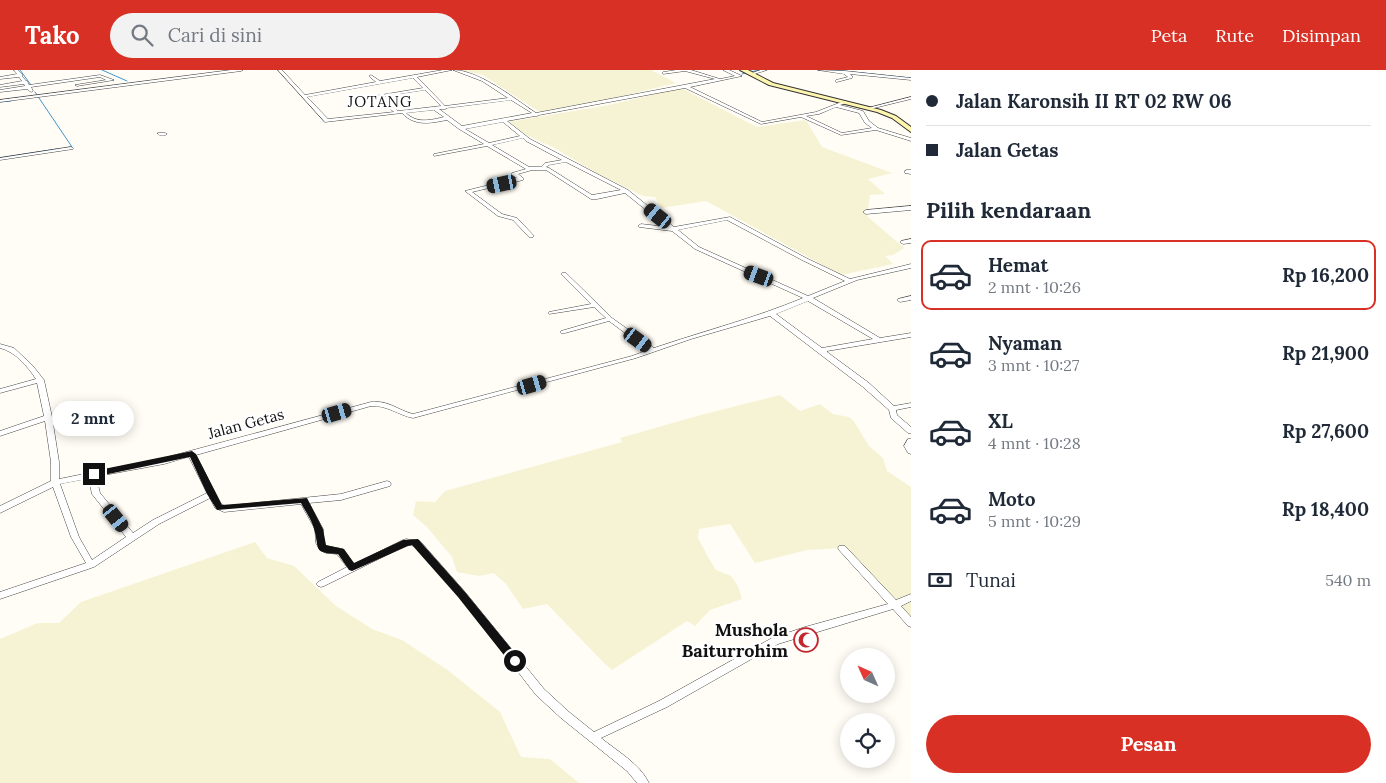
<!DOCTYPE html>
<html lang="id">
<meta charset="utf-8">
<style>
:root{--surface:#fff;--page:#f2f2f3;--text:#1f2937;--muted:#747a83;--line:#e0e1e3;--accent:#d93025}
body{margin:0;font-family:Lora,serif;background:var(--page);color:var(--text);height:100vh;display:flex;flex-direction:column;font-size:19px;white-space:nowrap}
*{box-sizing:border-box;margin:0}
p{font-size:16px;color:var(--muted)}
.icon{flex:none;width:28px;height:28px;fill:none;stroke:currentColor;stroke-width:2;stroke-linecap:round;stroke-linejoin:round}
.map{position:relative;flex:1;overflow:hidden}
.sheet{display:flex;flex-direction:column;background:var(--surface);width:475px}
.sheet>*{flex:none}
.hud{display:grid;align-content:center;height:110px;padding:0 15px;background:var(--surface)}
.needle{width:32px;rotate:315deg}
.fabs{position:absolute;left:840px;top:578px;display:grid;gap:10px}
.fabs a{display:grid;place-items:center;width:55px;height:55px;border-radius:50%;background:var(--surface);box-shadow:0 2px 12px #0003;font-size:25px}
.end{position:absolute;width:22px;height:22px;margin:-11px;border:6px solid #111;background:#fff;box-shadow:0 0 0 2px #fff}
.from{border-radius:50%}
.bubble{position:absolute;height:35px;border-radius:18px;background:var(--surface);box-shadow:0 2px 12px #0003;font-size:16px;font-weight:700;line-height:35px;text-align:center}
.car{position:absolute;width:15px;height:30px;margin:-15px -8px;border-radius:6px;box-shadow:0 0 4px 1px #0007;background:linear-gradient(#222 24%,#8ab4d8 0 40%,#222 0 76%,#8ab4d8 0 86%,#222 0)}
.hud b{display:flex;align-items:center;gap:18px;height:48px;font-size:19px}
.hud b+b{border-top:1px solid var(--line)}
.hud i{width:12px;height:12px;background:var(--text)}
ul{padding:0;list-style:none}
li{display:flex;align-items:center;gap:15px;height:70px;margin:0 10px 8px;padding:0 5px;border:2px solid transparent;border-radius:10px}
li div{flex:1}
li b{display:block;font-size:19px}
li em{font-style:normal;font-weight:700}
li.on{border-color:var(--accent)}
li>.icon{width:45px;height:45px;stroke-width:1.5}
h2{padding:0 15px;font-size:22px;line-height:60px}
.pay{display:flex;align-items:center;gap:12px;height:55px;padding:0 15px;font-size:19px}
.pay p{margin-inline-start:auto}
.button{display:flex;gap:10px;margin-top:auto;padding:10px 15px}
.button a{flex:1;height:58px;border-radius:30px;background:var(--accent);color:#fff;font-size:20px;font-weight:700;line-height:58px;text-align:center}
header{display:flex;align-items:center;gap:30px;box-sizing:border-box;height:70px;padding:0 25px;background:var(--accent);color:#fff}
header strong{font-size:24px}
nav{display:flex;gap:28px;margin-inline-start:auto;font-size:18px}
.search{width:350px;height:45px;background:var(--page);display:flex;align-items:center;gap:12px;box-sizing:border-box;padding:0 18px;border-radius:28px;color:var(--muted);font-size:19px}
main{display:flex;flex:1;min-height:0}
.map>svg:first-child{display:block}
</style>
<header>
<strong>Tako</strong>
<div class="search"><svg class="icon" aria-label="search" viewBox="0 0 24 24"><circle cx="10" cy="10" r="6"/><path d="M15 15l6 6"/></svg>Cari di sini</div>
<nav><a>Peta</a><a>Rute</a><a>Disimpan</a></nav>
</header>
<main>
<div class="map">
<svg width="911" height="713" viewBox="0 0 911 713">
<rect width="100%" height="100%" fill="#fffdf5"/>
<g fill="#f6f3d4">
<polygon points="459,0 651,0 676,13 602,31 541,43 483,5"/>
<polygon points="681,18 757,57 806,50 822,77 892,103 868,109 885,124 870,125 867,146 904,178 893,185 885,186 893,194 841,205 706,131 661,138 655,127 643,126 595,102 553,77 526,65 508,52 609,35"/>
<polygon points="780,325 800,341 820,334 833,344 849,347 853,350 869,376 883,388 887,401 911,417 911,554 842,478 807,480 755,493 730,454 699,459 698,468 708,487 716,500 731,506 738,516 742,529 710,540 695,556 687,551 612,600 604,593 547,534 523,539 506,514 494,503 479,506 457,502 452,487 427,457 413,445 416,431 435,432 445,421 622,372 620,368 697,346"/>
<polygon points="255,472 267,488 294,496 336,536 372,559 402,570 449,601 500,642 521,687 550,689 579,713 0,713 0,569 38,553 59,553 81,532"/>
</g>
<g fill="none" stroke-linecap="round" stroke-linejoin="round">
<g stroke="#3f96cf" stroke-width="1">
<polyline points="20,0 31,15"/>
<polyline points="102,0 127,11"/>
<polyline points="834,0 911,8"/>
<polyline points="742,4 759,0"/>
<polyline points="35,22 72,77 69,77"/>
<polyline points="0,32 11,31"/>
<polyline points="0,88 57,79"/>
</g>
<g stroke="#444" stroke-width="1">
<g id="minor">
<polygon points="14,0 18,0 22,4 22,6 26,11 27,11 29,15 100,5 114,10 77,16 75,15 106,10 100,7 31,17 33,21 31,22 27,19 0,22 0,20 25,16 24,14 0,17 0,15 22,11 19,7 0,9 0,7 17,4"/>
<polygon points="231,0 243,0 241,1 0,32 0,30"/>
<path d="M278,0h4l23,25 71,-13 -6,-5 -1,-1 2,-1 9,6 63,-11h9l-35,7 28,29 63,-8 -26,-17 -29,-11c26,0 62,29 83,43l179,-34 -30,-8 -22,3v-2h1l12,-2h15l29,9 15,-3 -12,-6h6l13,6 -52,11 72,35 54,-10 28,-11h2v2l-6,2 23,6 6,10 9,7 33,10v3l-35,-11 -35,5 -40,-18 -40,7 -76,-36 -146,27 -2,1h-2l-28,5 23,18 98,51 46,37 56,-10 76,41 44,21 61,-15v4l-54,12 -44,18 67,40 31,-5v4l-84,14v1l42,31 25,23 17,-3v4l-15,3 1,5 14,12v6h-3l-17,-15 -2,-8 -26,-23 -93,-71 -79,23 -55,19 -223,60c-15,-3 -26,-13 -42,-12l-175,49 25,49 4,2 116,-12 46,-13 3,1 1,2 -1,2 -49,14 -32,3 14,26 1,14 2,3 17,3 11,15 49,-24 3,-1 14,2 45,51 79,97 25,23 25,20 65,-31 113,-63 33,-11 83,-23 -49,-54 -1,-2 1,-2h6l51,54 15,-6v7l-10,5 10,11v10l-3,-1 -15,-17 -115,35 -111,63 -66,31c16,13 39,26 48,45h-12l-10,-12 -66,-53 -25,-23 -77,-99 -44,-50 -8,-1 -83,41 -3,1 -3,-1 -2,-2 2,-2 29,-15 -10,-13 -11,-1 -6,-3 -4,-7 -1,-14 -14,-25 -77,8 -9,-4 -5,-10 -51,26 -65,43 -94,32v-7l86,-29 -15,-26 -18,-50 -53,26v-7l51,-25v-19l-6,-41 -45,15v-5l44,-15 -7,-33 -37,10v-4l36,-10c-9,-13 -20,-27 -36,-31v-4l14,4 19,18 11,14 8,37 7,45v17l105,-21 207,-56c18,-2 26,8 42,12l219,-58 16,-6 -39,-29 -44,12h-4l-1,-1 1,-1 45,-13 -12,-11 -45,7 -1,-1 1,-1 42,-8 -29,-29v-2h4l46,45 42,30c50,-17 101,-30 149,-50l-108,-49 -23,-18 -33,-4 -1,-1 3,-2 26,3 -42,-34 -28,6h-6l-45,-29h-14l-14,4 5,4v2l-51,12 30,22 15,4 17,18 -1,1h-4l-16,-17 -15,-4 -33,-25 52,-13 -5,-3v-2l14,-4 -39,-23 -53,10v-2l50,-10 -25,-15 -12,-9c-16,3 -32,7 -45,-7l-77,9zM413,8l10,10 -48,8 19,16 -66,7 -21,-22zM425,20l16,16 -43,5 -17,-14zM511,30l21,13 -70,13 -23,-17h6l2,-1zM836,37l23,6 6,10 7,5 -30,5 -36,-17 13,-2zM434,40l10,7c-13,3 -27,7 -38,-4zM503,52l17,14 -31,7 -24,-14zM523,68l3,3 36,19 -17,3 -4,4h-12l-37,-22zM566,92l55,28 -29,5 -43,-27 -3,-1 3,-2zM727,150l75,40 43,21 -37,15 -109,-49 -21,-17zM808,231l65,38 -51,9 -46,-34zM189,387l18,36 -54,27 -20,13 -33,-40 -2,-8 1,-9 65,-12zM91,408l-1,7 2,9 34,43 -34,23 -13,-23 -19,-53z"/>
<polygon points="761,0 767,0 751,5 749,4"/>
<polygon points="818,0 845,1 911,8 911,10 850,4 853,7 852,8 837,12 836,12 836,10 848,7 844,4"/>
<polygon points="911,27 911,29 870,39 868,38"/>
<path d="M158,63h7l2,1c-2,2 -7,2 -9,0z"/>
<polygon points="71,77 73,78 73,79 0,90 0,88"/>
<polygon points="907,100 911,100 911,104 905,103 905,101"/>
<polygon points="911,136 911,140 866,144 863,142 866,140"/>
<polygon points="911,169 911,173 903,174 900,172 901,171"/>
<polygon points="911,226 911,230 900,232 897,230 898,229"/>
<polygon points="908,369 911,369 911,384 908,383 904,376"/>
</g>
</g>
<g stroke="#333" stroke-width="2">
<polygon id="secondary" points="740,0 748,0 773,13 881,40 896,46 911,57 911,62 892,48 877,42 769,15"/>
</g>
<use href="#minor" fill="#fff" fill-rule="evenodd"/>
<use href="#secondary" fill="#fff6b0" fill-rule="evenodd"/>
</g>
<path fill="#111" d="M192,381l4,3 26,51 85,-7 16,31 3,16 18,4 10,14 49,-23 15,-1 47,53 54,66 1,3 -1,3h-8l-53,-67 -46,-52 -4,1 -56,25 -3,-1 -11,-16c-26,-1 -18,-5 -24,-25 -2,-9 -9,-18 -13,-26l-84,7 -10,-16 -17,-37 -96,20 -4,-3 4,-3z"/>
<defs>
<g id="mosque-ring" transform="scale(1.25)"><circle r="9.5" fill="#fff" stroke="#c4262e" stroke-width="1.5"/><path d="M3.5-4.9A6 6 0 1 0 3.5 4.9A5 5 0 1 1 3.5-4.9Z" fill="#c4262e"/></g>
</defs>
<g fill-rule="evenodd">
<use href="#mosque-ring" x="806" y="570"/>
</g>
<g text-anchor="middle" stroke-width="5" stroke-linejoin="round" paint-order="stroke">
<g font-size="15" letter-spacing="1" fill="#111" stroke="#fff">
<text x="380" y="37">JOTANG</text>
</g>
<g font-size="15" fill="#111" stroke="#fff">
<text transform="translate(246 354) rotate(-15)" y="5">Jalan Getas</text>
</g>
<g font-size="18" font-weight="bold" fill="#111" stroke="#fff" text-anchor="end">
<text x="788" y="566">Mushola<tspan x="788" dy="21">Baiturrohim</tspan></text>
</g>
</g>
</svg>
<div class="fabs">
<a><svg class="needle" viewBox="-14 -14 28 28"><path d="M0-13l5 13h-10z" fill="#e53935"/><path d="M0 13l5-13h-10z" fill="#747a83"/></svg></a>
<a><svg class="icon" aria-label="locate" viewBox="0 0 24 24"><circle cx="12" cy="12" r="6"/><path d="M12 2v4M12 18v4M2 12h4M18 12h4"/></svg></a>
</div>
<i class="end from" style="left:515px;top:591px"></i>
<i class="end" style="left:94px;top:404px"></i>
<div class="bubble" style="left:52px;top:331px;width:82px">2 mnt</div>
<i class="car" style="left:502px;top:114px;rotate:258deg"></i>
<i class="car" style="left:658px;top:146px;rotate:309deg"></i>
<i class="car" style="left:759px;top:206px;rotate:290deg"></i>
<i class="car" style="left:638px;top:270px;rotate:126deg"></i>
<i class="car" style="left:532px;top:315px;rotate:74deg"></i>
<i class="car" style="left:337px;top:343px;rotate:74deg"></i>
<i class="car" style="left:116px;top:448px;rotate:141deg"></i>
</div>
<section class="sheet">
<div class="hud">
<b><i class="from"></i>Jalan Karonsih II RT 02 RW 06</b>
<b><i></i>Jalan Getas</b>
</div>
<h2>Pilih kendaraan</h2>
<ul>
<li class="on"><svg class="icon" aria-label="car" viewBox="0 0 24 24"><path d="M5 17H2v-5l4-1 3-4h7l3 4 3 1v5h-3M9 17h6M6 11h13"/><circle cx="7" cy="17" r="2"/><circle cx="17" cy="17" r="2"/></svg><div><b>Hemat</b><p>2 mnt · 10:26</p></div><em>Rp 16,200</em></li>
<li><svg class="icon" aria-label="car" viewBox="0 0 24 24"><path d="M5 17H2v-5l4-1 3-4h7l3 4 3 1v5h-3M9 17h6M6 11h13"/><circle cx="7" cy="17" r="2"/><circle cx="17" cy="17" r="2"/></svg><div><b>Nyaman</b><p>3 mnt · 10:27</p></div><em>Rp 21,900</em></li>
<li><svg class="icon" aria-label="car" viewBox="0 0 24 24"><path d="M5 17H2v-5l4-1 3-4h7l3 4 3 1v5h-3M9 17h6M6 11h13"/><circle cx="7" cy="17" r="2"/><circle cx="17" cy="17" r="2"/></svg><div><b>XL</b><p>4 mnt · 10:28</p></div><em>Rp 27,600</em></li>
<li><svg class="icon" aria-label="car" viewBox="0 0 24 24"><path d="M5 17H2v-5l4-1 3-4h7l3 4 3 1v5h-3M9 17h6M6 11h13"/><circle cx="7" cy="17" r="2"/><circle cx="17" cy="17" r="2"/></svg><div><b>Moto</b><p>5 mnt · 10:29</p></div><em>Rp 18,400</em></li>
</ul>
<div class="pay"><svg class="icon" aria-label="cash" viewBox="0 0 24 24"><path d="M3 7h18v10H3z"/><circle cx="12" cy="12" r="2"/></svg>Tunai<p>540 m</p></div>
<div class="button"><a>Pesan</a></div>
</section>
</main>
